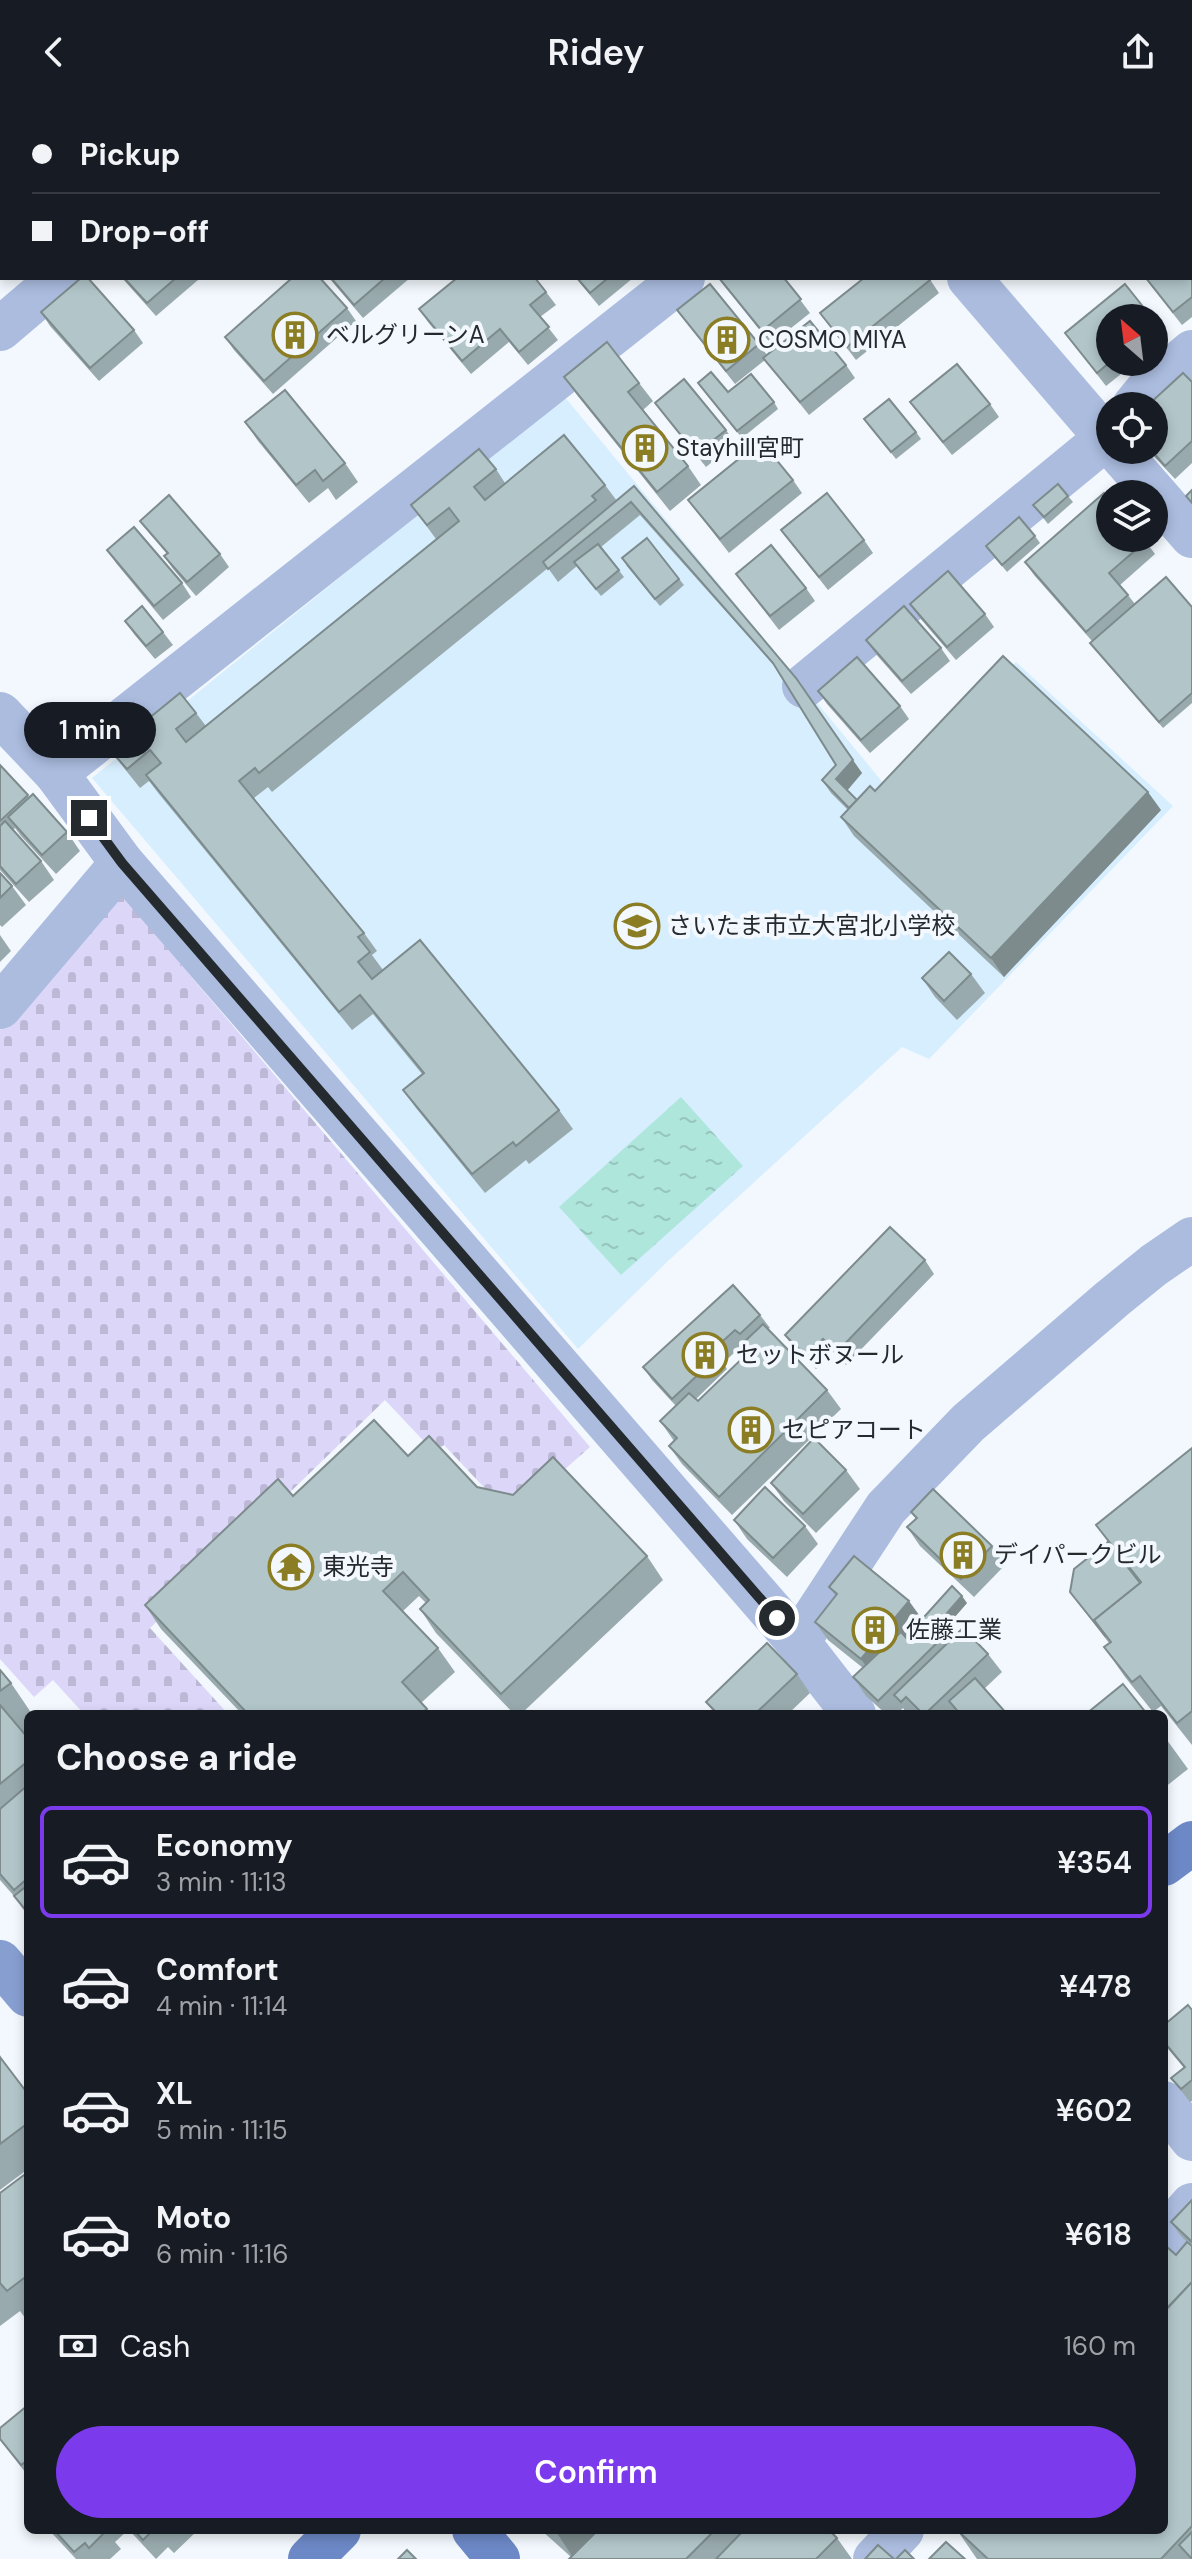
<!DOCTYPE html>
<meta charset="utf-8">
<style>
:root{--surface:#171b24;--page:#20242c;--text:#f1f3f6;--muted:#9ea1a6;--line:#363941;--accent:#7c3aed}
body{margin:0;font-family:"DM Sans","Noto Sans JP",sans-serif;background:var(--page);color:var(--text);height:100vh;display:flex;flex-direction:column;font-size:30px;white-space:nowrap}
*{box-sizing:border-box;margin:0}
p{font-size:26px;color:var(--muted)}
.icon{flex:none;width:44px;height:44px;fill:none;stroke:currentColor;stroke-width:2;stroke-linecap:round;stroke-linejoin:round}
.map{position:relative;flex:1;overflow:hidden}
.panel{position:absolute;left:24px;top:1606px;width:1144px;height:824px;display:flex;flex-direction:column;background:var(--surface);border-radius:12px;box-shadow:0 4px 12px #0003}
.panel>*{flex:none}
.top-card{position:absolute;left:0px;top:0px;width:1192px;height:176px;box-shadow:0 4px 12px #0003;display:grid;align-content:center;height:176px;padding:0 32px;background:var(--surface)}
.needle{width:52px;rotate:332deg}
.tools{position:absolute;left:1096px;top:200px;display:grid;gap:16px}
.tools a{display:grid;place-items:center;width:72px;height:72px;border-radius:50%;background:var(--surface);box-shadow:0 4px 12px #0003;font-size:40px}
.end{position:absolute;width:36px;height:36px;margin:-18px;border:10px solid #242a2e;background:#fff;box-shadow:0 0 0 4px #fff}
.from{border-radius:50%}
.bubble{position:absolute;height:56px;border-radius:28px;background:var(--surface);box-shadow:0 4px 12px #0003;font-size:26px;font-weight:600;line-height:56px;text-align:center}
.top-card b{display:flex;align-items:center;gap:28px;height:76px;font-size:30px}
.top-card b+b{border-top:2px solid var(--line)}
.top-card i{width:20px;height:20px;background:var(--text)}
ul{padding:0;list-style:none}
li{display:flex;align-items:center;gap:24px;height:112px;margin:0 16px 12px;padding:0 16px;border:4px solid transparent;border-radius:12px}
li div{flex:1}
li b{display:block;font-size:30px}
li em{font-style:normal;font-weight:600}
li.current{border-color:var(--accent)}
li>.icon{width:72px;height:72px;stroke-width:1.5}
h2{padding:0 32px;font-size:36px;line-height:96px}
.pay{display:flex;align-items:center;gap:20px;height:88px;padding:0 32px;font-size:30px}
.pay p{margin-inline-start:auto}
.cta{display:flex;gap:16px;margin-top:auto;padding:16px 32px}
.cta a{flex:1;height:92px;border-radius:48px;background:var(--accent);color:#fff;font-size:32px;font-weight:600;line-height:92px;text-align:center}
header{display:flex;justify-content:space-between;align-items:center;height:104px;padding:0 32px;background:var(--surface);font-size:36px;font-weight:600}
.map>svg:first-child{display:block}
</style>
<header><svg class="icon" aria-label="back" viewBox="0 0 24 24"><path d="M15 5l-7 7 7 7"/></svg>Ridey<svg class="icon" aria-label="share" viewBox="0 0 24 24"><path d="M12 15V3M7 8l5-5 5 5M5 13v7h14v-7"/></svg></header>
<div class="map">
<svg width="1192" height="2455" viewBox="0 0 1192 2455">
<defs>
<pattern id="cemetery-stones" width="16" height="16" patternUnits="userSpaceOnUse" patternTransform="scale(2)"><rect width="16" height="16" fill="#dcd6f9"/><path d="M2 7V4a2 2 0 0 1 4 0v3zM10 15v-3a2 2 0 0 1 4 0v3z" fill="#bdb8d6"/></pattern>
<pattern id="water-ripples" width="26" height="14" patternUnits="userSpaceOnUse" patternTransform="scale(2)"><rect width="26" height="14" fill="#afe6dc"/><path d="M2 4q2-2 4 0t4 0M15 11q2-2 4 0t4 0" fill="none" stroke="#96c5bd"/></pattern>
</defs>
<rect width="100%" height="100%" fill="#f2f8fd"/>
<polygon fill="#d7eefe" points="564,292 889,686 1016,558 1173,702 929,955 902,943 668,1157 578,1245 92,674"/>
<polygon fill="url(#cemetery-stones)" points="122,791 590,1343 521,1404 496,1396 444,1341 435,1349 385,1296 150,1524 228,1610 84,1610 53,1576 34,1593 0,1555 0,926"/>
<polygon fill="url(#water-ripples)" points="681,993 743,1062 621,1171 559,1103"/>
<g fill="none" stroke-linecap="round" stroke-linejoin="round">
<g stroke="#abbcdf" stroke-width="44">
<polyline points="821,0 823,2"/>
<polyline points="260,2 262,0"/>
<polyline points="969,174 1110,338"/>
<polyline points="0,225 60,174"/>
<polyline points="1134,302 1147,286 1192,248"/>
<polyline points="1117,346 1192,432"/>
<polyline points="804,582 1110,331"/>
<polyline points="0,610 56,669 122,759 798,1538 854,1610"/>
<polyline points="56,669 683,174"/>
<polyline points="0,903 122,759"/>
<polyline points="798,1538 886,1404 968,1319 1112,1195 1154,1161 1192,1135"/>
<polyline points="1164,1999 1192,2035"/>
<polyline points="1164,2133 1192,2101"/>
<polyline points="875,2455 902,2426"/>
</g>
<polyline stroke="#879ed1" stroke-width="44" points="0,1858 28,1891"/>
<g stroke="#6c88c6" stroke-width="44">
<polyline points="1164,1760 1192,1739"/>
<polyline points="474,2426 498,2455"/>
<polyline points="310,2455 339,2426"/>
</g>
</g>
<g fill="#99aaae" fill-rule="evenodd">
<polygon points="425,0 528,0 529,2 427,2"/>
<polygon points="956,0 987,0 985,2 958,2"/>
<polygon points="1167,0 1192,0 1192,21 1190,22 1190,2 1169,2"/>
<polygon points="1190,34 1192,36 1192,124 1190,121"/>
<polygon points="1192,147 1192,213 1182,221 1145,174"/>
<polygon points="122,174 197,174 198,176 156,212"/>
<polygon points="329,174 410,174 363,214"/>
<polygon points="576,174 633,174 599,202"/>
<polygon points="718,174 784,174 810,209 771,240"/>
<polygon points="929,174 939,189 856,256 820,209"/>
<polygon points="546,188 556,201 540,213 558,236 528,261 509,238 471,270 428,218 419,205"/>
<polygon points="347,204 356,217 273,290 234,246 225,233"/>
<polygon points="677,206 759,240 767,251 846,261 855,274 809,311 765,256 735,280"/>
<polygon points="41,208 134,226 143,239 99,277 50,222"/>
<polygon points="1154,216 1166,233 1154,243"/>
<polygon points="1065,229 1110,258 1136,258 1106,282"/>
<polygon points="564,273 639,279 653,297 643,306 688,362 701,381 670,407 577,291"/>
<polygon points="1192,278 1192,359 1175,375 1148,346 1154,346"/>
<polygon points="703,286 728,288 774,298 778,305 742,334"/>
<polygon points="910,298 990,300 999,313 952,351"/>
<polygon points="655,299 726,326 735,339 706,363"/>
<polygon points="245,318 345,359 358,378 336,396 328,384 309,399 258,337"/>
<polygon points="869,321 916,328 921,335 896,355"/>
<polygon points="496,365 505,379 605,381 617,397 634,382 862,669 847,686 857,696 875,687 1161,706 1004,873 854,732 841,713 848,706 831,689 822,676 836,661 779,567 640,411 601,443 624,473 601,492 577,462 558,478 548,464 272,688 268,683 254,694 364,829 377,847 372,851 383,866 559,1006 573,1025 529,1060 526,1056 485,1089 416,1004 403,986 422,970 373,910 352,926 159,690 149,677 140,684 124,664 110,646 196,609 206,622 436,435 411,401"/>
<polygon points="793,376 802,389 729,449 688,396"/>
<polygon points="1068,392 1073,398 1048,420 1033,401"/>
<polygon points="140,417 220,450 229,463 196,492 173,465 164,452 167,450 150,430"/>
<polygon points="781,426 864,436 873,449 828,486"/>
<polygon points="1035,432 1040,439 1007,468 986,442"/>
<polygon points="1143,434 1155,450 1120,481 1135,500 1192,503 1192,599 1163,624 1095,545 1090,539 1092,537 1034,471 1025,458"/>
<polygon points="107,446 182,479 191,493 163,516 116,459"/>
<polygon points="626,461 679,475 684,481 660,502"/>
<polygon points="736,470 806,484 815,497 779,526"/>
<polygon points="910,500 985,510 994,523 956,556 919,513"/>
<polygon points="125,517 163,528 173,541 155,555 134,530"/>
<polygon points="866,536 941,544 950,557 911,590 875,549"/>
<polygon points="818,587 900,602 909,615 870,649 827,600"/>
<polygon points="0,661 29,693 67,728 80,747 56,770 21,732 15,724 13,726 41,757 54,776 29,798 0,766"/>
<polygon points="0,769 12,782 26,801 2,823 0,821"/>
<polygon points="0,831 11,847 0,858"/>
<polygon points="971,870 985,889 957,916 935,893 922,874"/>
<polygon points="925,1156 934,1170 846,1261 833,1248 816,1265 794,1245 785,1231"/>
<path d="M760,1211l10,13 -2,1 59,61 14,19 -109,106 -50,-51 -13,-18 5,-5 -14,-20 16,-15 -24,-26 -9,-13zM744,1240l5,8 -51,49 -2,-2 31,-30 -4,-6z"/>
<polygon points="1192,1344 1192,1641 1161,1602 1153,1608 1125,1573 1104,1543 1109,1539 1070,1488 1108,1438 1096,1421"/>
<polygon points="408,1352 477,1383 647,1452 663,1476 521,1610 514,1610 436,1529 420,1505 426,1499 419,1492 403,1507 438,1544 455,1568 421,1599 430,1610 242,1610 161,1525 145,1501 293,1392"/>
<polygon points="846,1366 860,1385 816,1429 784,1397 771,1379"/>
<polygon points="911,1408 992,1442 1005,1461 974,1493 920,1442 907,1423 916,1415"/>
<polygon points="734,1416 805,1422 818,1440 787,1473 747,1435"/>
<polygon points="829,1483 922,1515 906,1534 909,1537 919,1528 915,1523 967,1499 946,1523 954,1533 988,1550 1002,1568 984,1585 1007,1610 907,1610 903,1604 897,1610 886,1610 866,1592 853,1573 863,1564 828,1536 815,1518 836,1492"/>
<polygon points="0,1566 11,1579 32,1610 28,1610 28,1624 23,1628 28,1634 28,1812 14,1792 0,1776"/>
<polygon points="797,1570 810,1589 788,1610 715,1610 706,1598"/>
<polygon points="1164,1632 1188,1665 1164,1684"/>
<polygon points="1192,1906 1192,1997 1190,1998 1171,1974 1184,1964 1164,1940 1164,1921"/>
<polygon points="0,1953 28,1990 28,2065 0,2086"/>
<polygon points="28,2068 28,2218 20,2207 0,2222 0,2089"/>
<polygon points="1192,2096 1192,2455 977,2455 957,2426 1164,2426 1164,2145 1176,2151 1191,2142 1180,2131 1171,2118"/>
<polygon points="28,2301 28,2366 25,2368 0,2336"/>
<polygon points="49,2426 128,2426 115,2438 121,2445 110,2455 76,2455"/>
<polygon points="129,2426 198,2426 174,2449 168,2443 156,2455"/>
<polygon points="541,2426 829,2426 837,2434 852,2455 569,2455 571,2453"/>
</g>
<g fill="#7d8b8d">
<polygon points="796,574 862,669 846,688 836,675 853,656"/>
<polygon points="1148,688 1161,706 1004,873 991,854"/>
<polygon points="962,1492 967,1499 931,1540 927,1533"/>
<polygon points="909,1497 922,1515 874,1573 861,1555"/>
<polygon points="555,2426 603,2426 574,2455"/>
</g>
<g fill="#b2c6ca" stroke="#7d8b8d" stroke-width="2">
<polygon points="49,0 159,0 160,2 50,2"/>
<polygon points="332,0 407,0 409,2 334,2"/>
<polygon points="461,0 513,0 510,2 462,2"/>
<polygon points="887,0 944,0 946,2 885,2"/>
<polygon points="957,0 974,0 971,2 958,2"/>
<polygon points="1118,0 1162,0 1164,2 1116,2"/>
<polygon points="1169,0 1192,0 1190,2 1171,2"/>
<polygon points="2,36 2,80 0,77 0,38"/>
<polygon points="1192,51 1192,122 1190,120 1190,53"/>
<polygon points="1190,145 1192,147 1192,193 1173,208 1146,174 1190,174"/>
<polygon points="81,174 88,174 134,226 90,264 41,208"/>
<polygon points="124,174 176,174 147,199"/>
<polygon points="292,174 320,174 347,204 264,277 225,233"/>
<polygon points="331,174 385,174 354,201"/>
<polygon points="457,174 535,174 546,188 530,201 549,223 519,248 500,225 462,257 419,205"/>
<polygon points="577,174 608,174 590,189"/>
<polygon points="719,174 784,174 801,195 762,227"/>
<polygon points="864,174 929,174 930,176 847,243 820,209"/>
<polygon points="710,180 759,240 726,267 677,206"/>
<polygon points="1125,180 1152,214 1110,214 1110,258 1097,269 1065,229"/>
<polygon points="810,217 846,261 800,298 763,254"/>
<polygon points="607,238 639,279 628,288 688,362 657,388 564,273"/>
<polygon points="957,260 990,300 943,338 910,298"/>
<polygon points="711,268 728,288 751,270 774,298 737,327 698,279"/>
<polygon points="1183,269 1192,278 1192,337 1165,362 1151,346 1154,346 1154,302 1147,302"/>
<polygon points="684,275 726,326 696,350 655,299"/>
<polygon points="285,286 345,359 323,377 315,366 296,381 245,318"/>
<polygon points="889,295 916,328 891,348 864,315"/>
<polygon points="564,331 605,381 592,392 596,396 259,669 255,664 239,677 364,829 358,833 370,848 358,858 372,875 420,836 559,1006 516,1042 513,1038 472,1070 403,986 424,969 360,891 339,908 146,671 161,659 150,646 127,665 110,646 180,589 196,609 176,625 186,638 459,417 449,404 427,421 411,401 479,345 496,365 474,383 485,396"/>
<polygon points="761,337 793,376 720,435 688,396"/>
<polygon points="1058,380 1068,392 1044,413 1033,401"/>
<polygon points="634,382 796,574 853,656 836,675 857,696 849,704 822,676 836,661 773,559 631,398 548,465 543,458"/>
<polygon points="1192,386 1192,399 1186,392"/>
<polygon points="827,389 864,436 819,473 781,426"/>
<polygon points="1104,389 1110,396 1110,434 1143,434 1146,437 1109,469 1128,491 1086,528 1025,458"/>
<polygon points="169,391 220,450 187,478 164,452 168,449 140,417"/>
<polygon points="1019,413 1035,432 1002,461 986,442"/>
<polygon points="134,423 182,479 154,502 107,446"/>
<polygon points="647,434 679,475 655,495 622,454"/>
<polygon points="598,440 619,466 596,485 574,458"/>
<polygon points="771,441 806,484 770,512 736,470"/>
<polygon points="948,467 985,510 947,543 910,500"/>
<polygon points="1166,473 1192,503 1192,589 1159,618 1090,539"/>
<polygon points="142,502 163,528 146,542 125,517"/>
<polygon points="904,502 941,544 902,577 866,536"/>
<polygon points="1003,552 1148,688 991,854 841,713 870,682 875,687"/>
<polygon points="857,553 900,602 861,636 818,587"/>
<polygon points="0,661 28,691 0,717"/>
<polygon points="33,690 67,728 42,751 8,713"/>
<polygon points="5,717 41,757 16,780 0,762 0,722"/>
<polygon points="0,769 12,782 0,794"/>
<polygon points="949,848 971,870 944,897 922,874"/>
<polygon points="890,1123 925,1156 837,1248 823,1235 806,1252 785,1231"/>
<polygon points="733,1181 760,1211 740,1230 735,1226 713,1246 718,1252 672,1295 643,1263"/>
<polygon points="763,1220 827,1286 719,1393 669,1342 677,1334 660,1317 689,1289 698,1297 750,1247 743,1239"/>
<polygon points="374,1316 408,1352 429,1332 477,1383 513,1391 553,1353 647,1452 501,1590 420,1505 429,1496 403,1468 383,1487 438,1544 402,1578 427,1605 421,1610 248,1610 145,1501 278,1375 293,1392"/>
<polygon points="814,1334 846,1366 803,1410 771,1379"/>
<polygon points="1192,1344 1192,1607 1177,1619 1140,1572 1132,1578 1104,1543 1111,1538 1094,1516 1141,1478 1096,1421"/>
<polygon points="765,1383 805,1422 773,1454 734,1416"/>
<polygon points="933,1385 992,1442 961,1475 907,1423 917,1414 911,1408"/>
<polygon points="1108,1438 1140,1479 1094,1516 1106,1533 1070,1488 1074,1465"/>
<polygon points="854,1452 909,1497 861,1555 815,1518 837,1490 829,1483"/>
<polygon points="952,1482 962,1492 940,1517 935,1512 919,1527 915,1523"/>
<polygon points="935,1512 950,1526 878,1597 853,1573 901,1528 909,1537"/>
<polygon points="963,1524 988,1550 925,1610 923,1610 906,1593 901,1598 894,1591"/>
<polygon points="767,1539 797,1570 755,1610 718,1610 706,1598"/>
<polygon points="0,1566 11,1579 0,1587"/>
<polygon points="975,1574 1007,1610 960,1610 949,1597"/>
<polygon points="1123,1580 1147,1610 1086,1610"/>
<polygon points="0,1601 28,1634 28,1657 0,1680"/>
<polygon points="28,1681 28,1774 14,1786 0,1770 0,1705"/>
<polygon points="28,1781 28,1809 14,1792"/>
<polygon points="1188,1901 1192,1906 1192,1976 1181,1985 1171,1974 1185,1963 1164,1938 1164,1921"/>
<polygon points="0,1953 28,1990 28,2019 0,2040"/>
<polygon points="28,2068 28,2171 7,2187 0,2179 0,2089"/>
<polygon points="1192,2096 1192,2138 1171,2118"/>
<polygon points="1187,2138 1192,2142 1192,2178 1168,2203 1164,2200 1164,2145 1166,2142 1176,2151"/>
<polygon points="1192,2178 1192,2422 1161,2455 988,2455 957,2426 1164,2426 1164,2208"/>
<polygon points="28,2301 28,2356 21,2361 0,2335 0,2324"/>
<polygon points="54,2426 107,2426 89,2444 85,2439 74,2448"/>
<polygon points="134,2426 153,2426 143,2436"/>
<polygon points="598,2426 715,2426 686,2455 569,2455"/>
<polygon points="744,2426 829,2426 837,2434 816,2455 716,2455"/>
<polygon points="1192,2428 1192,2455 1179,2441"/>
<polygon points="946,2438 965,2455 929,2455"/>
<polygon points="878,2441 894,2455 865,2455"/>
<polygon points="407,2446 416,2455 398,2455"/>
<polygon points="905,2446 914,2455 896,2455"/>
</g>
<g fill="none" stroke-linecap="round" stroke-linejoin="round">
<polyline stroke="#242a2e" stroke-width="10" points="89,714 122,759 777,1514"/>
</g>
<defs>
<g id="building-ring" transform="scale(2.3)"><circle r="9.5" fill="#f2f8fd" stroke="#8b7d23" stroke-width="1.5"/><path d="M-4-6H4V6H1V3H-1V6H-4ZM-2.5-4.3h1.7v1.8h-1.7ZM.8-4.3h1.7v1.8H.8ZM-2.5-1h1.7V.8h-1.7ZM.8-1h1.7V.8H.8Z" fill="#8b7d23"/></g>
<g id="school-ring" transform="scale(2.3)"><circle r="9.5" fill="#f2f8fd" stroke="#8b7d23" stroke-width="1.5"/><path d="M0-5L7-2L0 1L-7-2ZM-4 1L0 2.5L4 1V4Q0 6-4 4Z" fill="#8b7d23"/></g>
<g id="temple-ring" transform="scale(2.3)"><circle r="9.5" fill="#f2f8fd" stroke="#8b7d23" stroke-width="1.5"/><path d="M0-6L5-2H3V0L6.5 2.5H4V6H1.5V3h-3V6H-4V2.5H-6.5L-3 0V-2H-5Z" fill="#8b7d23"/></g>
</defs>
<g fill-rule="evenodd">
<use href="#building-ring" x="295" y="231"/>
<use href="#building-ring" x="727" y="236"/>
<use href="#building-ring" x="645" y="344"/>
<use href="#school-ring" x="637" y="822"/>
<use href="#building-ring" x="705" y="1251"/>
<use href="#building-ring" x="751" y="1326"/>
<use href="#building-ring" x="963" y="1451"/>
<use href="#temple-ring" x="291" y="1463"/>
<use href="#building-ring" x="875" y="1526"/>
</g>
<g text-anchor="middle" stroke-width="8" stroke-linejoin="round" paint-order="stroke">
<g font-size="24" fill="#242a2e" stroke="#f2f8fd" text-anchor="start">
<text x="326" y="239">ベルグリーンA</text>
<text x="758" y="244">COSMO MIYA</text>
<text x="676" y="352">Stayhill宮町</text>
<text x="668" y="830">さいたま市立大宮北小学校</text>
<text x="736" y="1259">セットボヌール</text>
<text x="782" y="1334">セピアコート</text>
<text x="994" y="1459">デイパークビル</text>
<text x="322" y="1471">東光寺</text>
<text x="906" y="1534">佐藤工業</text>
</g>
</g>
</svg>
<div class="tools">
<a><svg class="needle" viewBox="-14 -14 28 28"><path d="M0-13l5 13h-10z" fill="#e53935"/><path d="M0 13l5-13h-10z" fill="#9ea1a6"/></svg></a>
<a><svg class="icon" aria-label="locate" viewBox="0 0 24 24"><circle cx="12" cy="12" r="6"/><path d="M12 2v4M12 18v4M2 12h4M18 12h4"/></svg></a>
<a><svg class="icon" aria-label="layers" viewBox="0 0 24 24"><path d="M12 4l9 5-9 5-9-5zM3 14l9 5 9-5"/></svg></a>
</div>
<i class="end from" style="left:777px;top:1514px"></i>
<i class="end" style="left:89px;top:714px"></i>
<div class="bubble" style="left:24px;top:598px;width:132px">1 min</div>
<div class="top-card">
<b><i class="from"></i>Pickup</b>
<b><i></i>Drop-off</b>
</div>
<section class="panel">
<h2>Choose a ride</h2>
<ul>
<li class="current"><svg class="icon" aria-label="car" viewBox="0 0 24 24"><path d="M5 17H2v-5l4-1 3-4h7l3 4 3 1v5h-3M9 17h6M6 11h13"/><circle cx="7" cy="17" r="2"/><circle cx="17" cy="17" r="2"/></svg><div><b>Economy</b><p>3 min · 11:13</p></div><em>¥354</em></li>
<li><svg class="icon" aria-label="car" viewBox="0 0 24 24"><path d="M5 17H2v-5l4-1 3-4h7l3 4 3 1v5h-3M9 17h6M6 11h13"/><circle cx="7" cy="17" r="2"/><circle cx="17" cy="17" r="2"/></svg><div><b>Comfort</b><p>4 min · 11:14</p></div><em>¥478</em></li>
<li><svg class="icon" aria-label="car" viewBox="0 0 24 24"><path d="M5 17H2v-5l4-1 3-4h7l3 4 3 1v5h-3M9 17h6M6 11h13"/><circle cx="7" cy="17" r="2"/><circle cx="17" cy="17" r="2"/></svg><div><b>XL</b><p>5 min · 11:15</p></div><em>¥602</em></li>
<li><svg class="icon" aria-label="car" viewBox="0 0 24 24"><path d="M5 17H2v-5l4-1 3-4h7l3 4 3 1v5h-3M9 17h6M6 11h13"/><circle cx="7" cy="17" r="2"/><circle cx="17" cy="17" r="2"/></svg><div><b>Moto</b><p>6 min · 11:16</p></div><em>¥618</em></li>
</ul>
<div class="pay"><svg class="icon" aria-label="cash" viewBox="0 0 24 24"><path d="M3 7h18v10H3z"/><circle cx="12" cy="12" r="2"/></svg>Cash<p>160 m</p></div>
<div class="cta"><a>Confirm</a></div>
</section>
</div>
